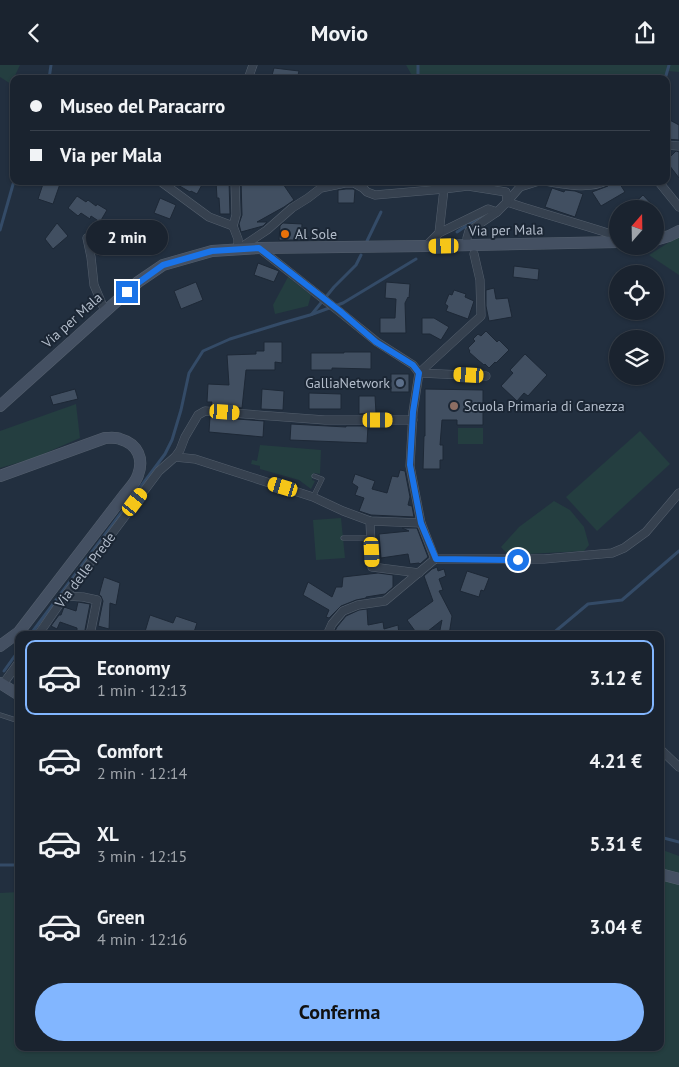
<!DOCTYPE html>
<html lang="it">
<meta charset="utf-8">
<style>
:root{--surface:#1a232f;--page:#272f3b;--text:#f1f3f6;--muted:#9fa4aa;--line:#38404b;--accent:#82b6ff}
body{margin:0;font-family:"PT Sans",sans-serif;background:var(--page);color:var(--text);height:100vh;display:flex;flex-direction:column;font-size:19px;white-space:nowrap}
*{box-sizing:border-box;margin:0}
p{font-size:16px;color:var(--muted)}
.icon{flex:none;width:28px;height:28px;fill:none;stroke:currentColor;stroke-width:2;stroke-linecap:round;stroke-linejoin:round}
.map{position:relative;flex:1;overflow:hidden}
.panel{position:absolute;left:15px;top:566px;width:649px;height:420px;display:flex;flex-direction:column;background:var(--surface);border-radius:10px;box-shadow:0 1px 4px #0004,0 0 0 1px var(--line)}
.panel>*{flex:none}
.top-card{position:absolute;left:10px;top:10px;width:660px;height:110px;border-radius:10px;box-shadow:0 1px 4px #0004,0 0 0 1px var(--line);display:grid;align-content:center;height:110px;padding:0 20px;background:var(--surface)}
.needle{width:32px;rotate:20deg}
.tools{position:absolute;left:609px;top:135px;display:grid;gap:10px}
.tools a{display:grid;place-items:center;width:55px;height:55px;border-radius:50%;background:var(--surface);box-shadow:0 1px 4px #0004,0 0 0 1px var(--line);font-size:25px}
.end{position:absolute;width:22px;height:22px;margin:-11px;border:6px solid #1a73e8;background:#fff;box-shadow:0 0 0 2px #fff}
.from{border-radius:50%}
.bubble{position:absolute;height:35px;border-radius:18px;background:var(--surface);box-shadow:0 1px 4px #0004,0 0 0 1px var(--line);font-size:16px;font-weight:800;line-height:35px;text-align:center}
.car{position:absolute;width:15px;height:30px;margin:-15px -8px;border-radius:6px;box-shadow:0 0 4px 1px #0007;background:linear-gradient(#f5c518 24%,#345 0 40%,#f5c518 0 76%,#345 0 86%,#f5c518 0)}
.top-card b{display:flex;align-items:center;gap:18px;height:48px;font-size:19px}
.top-card b+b{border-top:1px solid var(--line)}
.top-card i{width:12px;height:12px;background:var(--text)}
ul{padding:9px 0 0;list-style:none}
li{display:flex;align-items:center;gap:15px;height:75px;margin:0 10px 8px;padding:0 10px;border:2px solid transparent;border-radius:10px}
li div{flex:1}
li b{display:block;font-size:19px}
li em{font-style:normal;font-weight:800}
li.active{border-color:var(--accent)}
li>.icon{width:45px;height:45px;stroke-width:1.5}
.cta{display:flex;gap:10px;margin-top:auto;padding:10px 20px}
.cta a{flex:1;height:58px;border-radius:30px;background:var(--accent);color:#111;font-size:20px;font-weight:800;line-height:58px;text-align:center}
header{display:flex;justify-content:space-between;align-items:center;height:65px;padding:0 20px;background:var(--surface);font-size:22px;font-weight:800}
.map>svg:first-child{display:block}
</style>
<header><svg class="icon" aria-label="back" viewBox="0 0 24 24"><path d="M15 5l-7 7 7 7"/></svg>Movio<svg class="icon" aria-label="share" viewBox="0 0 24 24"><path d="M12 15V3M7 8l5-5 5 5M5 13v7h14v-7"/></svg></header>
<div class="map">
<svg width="679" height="1002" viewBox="0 0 679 1002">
<rect width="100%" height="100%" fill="#222f3f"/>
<g fill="#243e40">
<polygon points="0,0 20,0 11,19 0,12"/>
<polygon points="406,0 679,0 679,7 668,6 662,14 414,14"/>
<polygon points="679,171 679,210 649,190"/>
<polygon points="288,212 311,230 308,241 275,249 273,240"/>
<polygon points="76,339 80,373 34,393 0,403 0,366"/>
<rect x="458" y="363" width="25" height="16"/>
<polygon points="640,366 670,399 597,466 566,432"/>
<polygon points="260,380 321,385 320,409 314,408 312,415 315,416 311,424 299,415 260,404 260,401 251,399 252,395 257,396"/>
<polygon points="554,436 570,445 584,462 589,480 584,486 508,490 501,482 519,462"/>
<polygon points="341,453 345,493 316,495 313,455"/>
<polygon points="660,784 679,791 679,1002 0,1002 0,828 19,827 19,982 660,982"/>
</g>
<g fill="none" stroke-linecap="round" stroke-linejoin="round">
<g stroke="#344b67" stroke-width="3">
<polyline points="418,0 418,14"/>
<polyline points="49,14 51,0"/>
<polyline points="665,14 669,0"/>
<polyline points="389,119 389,116"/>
<polyline points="0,165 14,116"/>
<polyline points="457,167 481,151"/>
<polyline points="367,176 381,147"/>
<polyline points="312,249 334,222 356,200 361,190"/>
<polyline points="30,570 165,389 172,375 181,345 189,308 203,286 230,274 282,258 310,250 343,238 416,194"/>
<polyline points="551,570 588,539 622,535 679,486"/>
<polyline points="4,606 19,585"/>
<polyline points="660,772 679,777"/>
<polyline points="0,800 19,800"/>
</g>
</g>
<g fill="#414f61" stroke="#1d2836">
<polygon points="274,3 299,6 297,14 271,14"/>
<polygon points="666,53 679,60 679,75 666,74"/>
<polygon points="676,86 679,87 679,113 666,96"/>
<polygon points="44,116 61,116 53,139 38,134"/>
<polygon points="171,116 204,116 197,129 191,126 190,127"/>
<polygon points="216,116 229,116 230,149 220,149 219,133 217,133"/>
<polygon points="241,116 281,116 294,135 284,142 257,157 267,157 263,161 241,167 239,159 242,150"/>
<polygon points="612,116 618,116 625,127 601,141 592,127 608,121"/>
<polygon points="552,123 564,127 565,125 575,126 583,129 575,152 545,142"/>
<polygon points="346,124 353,124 355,125 354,138 338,138 338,125"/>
<polygon points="643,130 656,144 628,144"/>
<polygon points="77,131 86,137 88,135 96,141 97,139 107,145 100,157 91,151 90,154 81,148 78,151 68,143"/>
<polygon points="160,133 176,140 170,154 154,148"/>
<polygon points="57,158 68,171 53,184 45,174"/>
<polygon points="283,158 302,159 301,175 279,175 280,161"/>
<polygon points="111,168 117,185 99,191 94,174"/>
<polygon points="258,198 279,206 274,217 254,210"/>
<polygon points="514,201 539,204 538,215 513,212"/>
<polygon points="196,217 203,235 181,244 174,226"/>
<polygon points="386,217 410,219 409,233 408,232 405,238 406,268 380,268 380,253 395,253 396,234 385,233"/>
<polygon points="494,223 496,234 508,233 512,252 489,256 486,241 486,225"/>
<polygon points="454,225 466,229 465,232 474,236 468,254 446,246 448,241 445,239 449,229 452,230"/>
<polygon points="422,253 434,253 449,262 441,275 430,269 422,269"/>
<polygon points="486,266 497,277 499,275 509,285 496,298 495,297 489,303 485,299 484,300 478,295 469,287 470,286 468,283 475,276 473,274 478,269 481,271"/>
<polygon points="264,277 282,277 282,298 275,297 275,305 246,305 242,343 211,341 212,337 207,337 208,319 229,320 227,290 256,289 256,286 264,286"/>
<polygon points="344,287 371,287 371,304 332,303 332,305 311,305 311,288 344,288"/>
<polygon points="525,289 547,310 528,331 524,328 517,336 501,321 513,308 510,305"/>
<rect x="391" y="309" width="18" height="18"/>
<polygon points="75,324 78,334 53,340 50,331"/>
<polygon points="262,324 284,326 283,345 261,344"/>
<polygon points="425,324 483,325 483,360 457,360 457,355 442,355 440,380 443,380 443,395 440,395 440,404 423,404 424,371 425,371"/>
<polygon points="309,328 341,329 341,344 309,344"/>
<polygon points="359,331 375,331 376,348 359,349"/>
<polygon points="210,352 264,356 263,372 209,367"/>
<polygon points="291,359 346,362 346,361 368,361 367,378 290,375"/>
<polygon points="400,405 405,406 410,432 408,440 412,441 414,452 371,450 359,446 364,433 355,430 358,422 352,418 355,409 375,416 372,424 387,428 392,411 398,412"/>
<polygon points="402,463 417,463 428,492 420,499 419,498 410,499 408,489 381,493 379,469 409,466"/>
<polygon points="437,502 438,506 444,504 446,511 439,514 443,525 439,526 452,551 449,570 439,570 442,555 423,570 418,570 407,555 433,536 424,511 432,504"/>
<polygon points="467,506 489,513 484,526 481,525 479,532 460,526"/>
<polygon points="378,508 393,510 393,522 385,529 366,532 366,533 356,535 341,541 329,553 326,552 329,545 303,530 308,517 332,532 336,522 342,522 343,512"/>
<polygon points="104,512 120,518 116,540 110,538 109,564 98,561 103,536 101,531 99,530"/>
<polygon points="78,537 90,539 84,570 77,570 77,563 60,557 57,564 51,561 59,550 61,550 64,542 76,546"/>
<polygon points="367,544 368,560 383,557 384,564 398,560 399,570 333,570 337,562 346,551 359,545"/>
<polygon points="150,550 173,558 176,551 197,558 193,570 144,570"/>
</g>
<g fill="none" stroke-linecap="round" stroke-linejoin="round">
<g stroke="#545f6d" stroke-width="5">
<g id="lane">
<polyline points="313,432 322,414 314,411"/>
<polyline points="343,473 371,473"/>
<polyline points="0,650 19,656"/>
</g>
</g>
<g stroke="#545f6d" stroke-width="9">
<g id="street">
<polyline points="248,14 253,0"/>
<polyline points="666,80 679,81"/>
<polyline points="160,116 209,152 233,161 238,174 238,184"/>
<path d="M544,116c20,3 43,9 62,0"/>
<polyline points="658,116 679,142"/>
<path d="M507,137c36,12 74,22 110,34l1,3"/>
<polyline points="233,161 236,150 235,116"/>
<polyline points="439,168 488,144 497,147 507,137 520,122 539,116"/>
<polyline points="87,173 91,192 94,220 105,246"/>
<polyline points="467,173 469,166 497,147"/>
<polyline points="426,181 439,168 444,124"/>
<polyline points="240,183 267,165 292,143 308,133 321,123 345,118 354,118 363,123 367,127 375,130 444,124 468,121 506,127 507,137"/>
<polyline points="259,183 340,247 377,277 413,300 419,308 413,347 410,401 421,458 435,494"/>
<polyline points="419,308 481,251 480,215 474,189"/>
<polyline points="419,308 486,311"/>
<polyline points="175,392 180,385 185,372 198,350 205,346 325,355 413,355"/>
<polyline points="370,456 372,502 419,508"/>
<polyline points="435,494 544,494 612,488 624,483 646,467 679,428"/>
<polyline points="65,531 83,532 97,535 90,570"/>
<polyline points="38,570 65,531 159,406 175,392 195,394 313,432 343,446 370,456 421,458"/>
<polyline points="327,570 332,559 343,546 358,540 385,536 435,494"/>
<polyline points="3,619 19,597"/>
<polyline points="660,684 679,702"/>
</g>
</g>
<g stroke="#545f6d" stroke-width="12">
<g id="secondary">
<polyline points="655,175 669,171 679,166"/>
<polyline points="0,341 138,217 163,200 212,186 259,183 426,181 618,177"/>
<path d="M0,411l105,-38c5,0 11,-1 15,1 18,5 24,20 18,36 -2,7 -9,14 -13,19l-106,138 -19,14"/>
<polyline points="0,618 19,630"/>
<polyline points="660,809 679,814"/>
</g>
</g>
<use href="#lane" stroke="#36414f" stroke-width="4"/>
<use href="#street" stroke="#36414f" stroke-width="8"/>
<use href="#secondary" stroke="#445062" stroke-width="11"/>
</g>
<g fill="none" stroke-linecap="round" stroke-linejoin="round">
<polyline stroke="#1a73e8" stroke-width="6" points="127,227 138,218 163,200 212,186 259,183 340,246 376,277 413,300 419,308 413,347 410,400 421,458 436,494 518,495"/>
</g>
<circle fill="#e8710a" stroke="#1b2634" stroke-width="2" cx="285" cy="169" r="5"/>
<circle fill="#5c6f8a" stroke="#1b2634" stroke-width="2" cx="400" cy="318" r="5"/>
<circle fill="#8d6e63" stroke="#1b2634" stroke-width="2" cx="454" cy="341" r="5"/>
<g text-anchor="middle" stroke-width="4" stroke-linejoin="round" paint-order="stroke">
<g font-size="14" fill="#b2bcca" stroke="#1b2634">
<text transform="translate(506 165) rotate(-1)" y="5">Via per Mala</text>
<text transform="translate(72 255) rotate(-42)" y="5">Via per Mala</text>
<text transform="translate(85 505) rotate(-53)" y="5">Via delle Prede</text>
</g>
<g font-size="14" fill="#b2bcca" stroke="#1b2634" text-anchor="start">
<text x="295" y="174">Al Sole</text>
<text x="390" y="323" text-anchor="end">GalliaNetwork</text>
<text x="464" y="346">Scuola Primaria di Canezza</text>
</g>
</g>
</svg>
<div class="tools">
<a><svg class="needle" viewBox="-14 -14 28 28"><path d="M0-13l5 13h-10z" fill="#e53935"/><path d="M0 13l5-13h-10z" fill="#9fa4aa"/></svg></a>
<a><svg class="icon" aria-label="locate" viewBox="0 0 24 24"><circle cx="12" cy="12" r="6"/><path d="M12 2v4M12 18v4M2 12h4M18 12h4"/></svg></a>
<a><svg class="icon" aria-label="layers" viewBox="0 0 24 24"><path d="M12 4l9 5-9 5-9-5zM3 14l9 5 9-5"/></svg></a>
</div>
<i class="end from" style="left:518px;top:495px"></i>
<i class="end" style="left:127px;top:227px"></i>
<div class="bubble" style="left:86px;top:155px;width:82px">2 min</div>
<i class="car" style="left:444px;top:181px;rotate:269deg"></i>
<i class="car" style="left:469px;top:310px;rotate:273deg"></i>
<i class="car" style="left:225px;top:347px;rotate:94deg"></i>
<i class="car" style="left:378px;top:355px;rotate:90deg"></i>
<i class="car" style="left:283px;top:422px;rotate:287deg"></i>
<i class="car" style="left:135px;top:437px;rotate:37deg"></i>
<i class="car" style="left:372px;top:487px;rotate:177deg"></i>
<div class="top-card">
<b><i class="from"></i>Museo del Paracarro</b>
<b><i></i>Via per Mala</b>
</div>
<section class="panel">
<ul>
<li class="active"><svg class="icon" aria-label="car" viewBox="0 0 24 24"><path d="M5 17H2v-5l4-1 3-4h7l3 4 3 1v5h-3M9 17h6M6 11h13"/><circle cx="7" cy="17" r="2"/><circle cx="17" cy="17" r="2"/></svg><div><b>Economy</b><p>1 min · 12:13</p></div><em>3.12 €</em></li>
<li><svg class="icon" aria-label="car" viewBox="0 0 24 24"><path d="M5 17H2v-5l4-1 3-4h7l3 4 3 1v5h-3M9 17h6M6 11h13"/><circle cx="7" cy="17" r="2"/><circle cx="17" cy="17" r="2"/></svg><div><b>Comfort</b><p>2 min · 12:14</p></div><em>4.21 €</em></li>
<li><svg class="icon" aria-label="car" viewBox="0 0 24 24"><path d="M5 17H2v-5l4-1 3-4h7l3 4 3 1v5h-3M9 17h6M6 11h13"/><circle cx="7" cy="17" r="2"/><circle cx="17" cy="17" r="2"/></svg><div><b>XL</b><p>3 min · 12:15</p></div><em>5.31 €</em></li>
<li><svg class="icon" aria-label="car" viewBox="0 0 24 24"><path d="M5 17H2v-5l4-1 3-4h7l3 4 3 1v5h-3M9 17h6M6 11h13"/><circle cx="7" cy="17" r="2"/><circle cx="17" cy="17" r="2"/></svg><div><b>Green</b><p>4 min · 12:16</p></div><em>3.04 €</em></li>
</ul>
<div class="cta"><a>Conferma</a></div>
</section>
</div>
